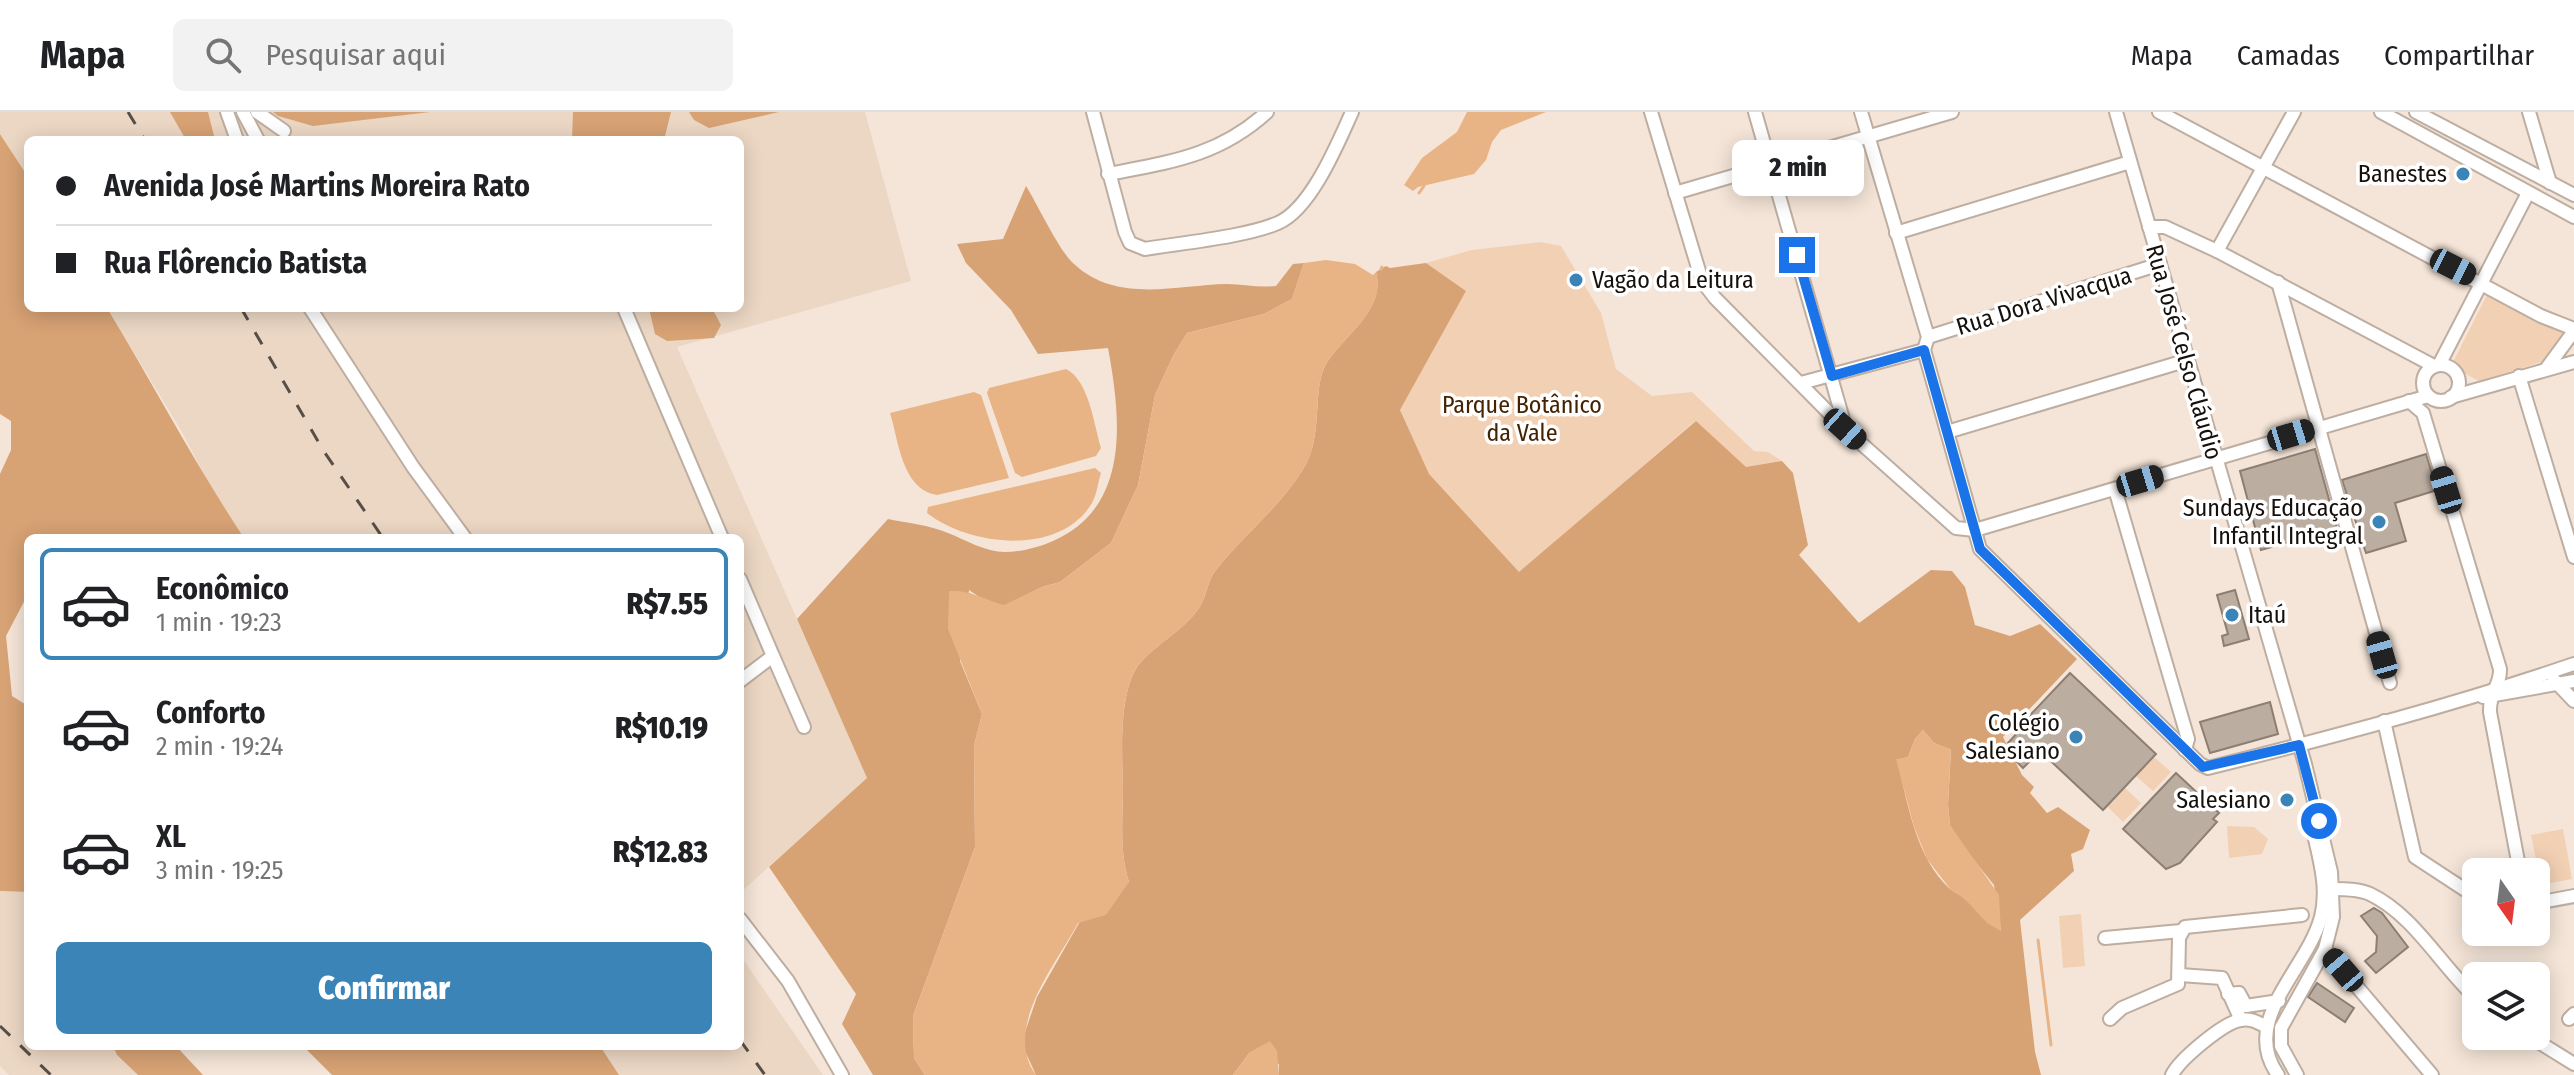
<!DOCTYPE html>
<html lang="pt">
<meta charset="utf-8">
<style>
:root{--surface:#fff;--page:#f2f2f2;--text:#202124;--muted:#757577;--line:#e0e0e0;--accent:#3a84b8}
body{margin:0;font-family:"Fira Sans Condensed",sans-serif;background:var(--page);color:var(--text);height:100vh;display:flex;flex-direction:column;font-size:30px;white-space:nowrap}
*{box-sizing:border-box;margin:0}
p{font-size:26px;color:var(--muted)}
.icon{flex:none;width:44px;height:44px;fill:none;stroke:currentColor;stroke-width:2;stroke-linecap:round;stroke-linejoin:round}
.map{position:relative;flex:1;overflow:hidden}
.drawer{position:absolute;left:24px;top:422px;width:720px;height:516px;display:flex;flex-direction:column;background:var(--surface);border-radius:12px;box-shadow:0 4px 20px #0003}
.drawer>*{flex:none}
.top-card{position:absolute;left:24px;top:24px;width:720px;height:176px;border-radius:12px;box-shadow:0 4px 20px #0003;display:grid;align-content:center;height:176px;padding:0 32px;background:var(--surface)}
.needle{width:52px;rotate:166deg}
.controls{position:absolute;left:2462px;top:746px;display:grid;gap:16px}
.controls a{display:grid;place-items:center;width:88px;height:88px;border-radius:12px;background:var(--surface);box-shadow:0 4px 20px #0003;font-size:40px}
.end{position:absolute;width:36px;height:36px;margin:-18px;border:10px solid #1a73e8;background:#fff;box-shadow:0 0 0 4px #fff}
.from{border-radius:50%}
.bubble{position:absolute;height:56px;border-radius:12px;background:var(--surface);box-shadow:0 4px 20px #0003;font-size:26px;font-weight:800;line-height:56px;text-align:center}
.car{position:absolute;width:24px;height:48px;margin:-24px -12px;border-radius:10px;box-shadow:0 0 6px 2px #0007;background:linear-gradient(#222 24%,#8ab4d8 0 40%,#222 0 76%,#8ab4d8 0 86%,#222 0)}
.top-card b{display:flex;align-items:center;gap:28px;height:76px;font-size:30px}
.top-card b+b{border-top:2px solid var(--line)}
.top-card i{width:20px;height:20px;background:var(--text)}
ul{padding:14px 0 0;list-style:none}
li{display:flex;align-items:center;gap:24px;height:112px;margin:0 16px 12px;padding:0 16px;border:4px solid transparent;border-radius:12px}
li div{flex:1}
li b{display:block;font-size:30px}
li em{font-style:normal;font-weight:800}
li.current{border-color:var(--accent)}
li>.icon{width:72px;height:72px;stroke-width:1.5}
.action{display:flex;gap:16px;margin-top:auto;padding:16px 32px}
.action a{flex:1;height:92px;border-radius:12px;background:var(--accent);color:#fff;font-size:32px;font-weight:800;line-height:92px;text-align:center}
header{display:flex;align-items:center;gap:48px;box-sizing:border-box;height:112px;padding:0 40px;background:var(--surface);border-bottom:2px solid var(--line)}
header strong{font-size:38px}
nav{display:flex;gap:44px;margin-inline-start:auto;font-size:28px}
.search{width:560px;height:72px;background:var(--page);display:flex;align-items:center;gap:20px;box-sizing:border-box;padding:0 28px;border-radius:12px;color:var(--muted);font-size:30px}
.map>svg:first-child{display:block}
</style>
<header>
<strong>Mapa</strong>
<div class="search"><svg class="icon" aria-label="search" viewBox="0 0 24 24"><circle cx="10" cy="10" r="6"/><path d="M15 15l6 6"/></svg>Pesquisar aqui</div>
<nav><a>Mapa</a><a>Camadas</a><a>Compartilhar</a></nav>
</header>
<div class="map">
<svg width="2574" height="963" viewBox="0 0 2574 963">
<rect width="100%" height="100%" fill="#f5e5d8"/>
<g fill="#ecd7c4">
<polygon points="0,0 865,0 911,169 677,235 867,666 740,781 740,426 244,426 210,374 182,320 107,196 740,196 740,28 28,28 28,65 0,22"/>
<polygon points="0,779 28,780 28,934 113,934 117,943 138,963 9,963 0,954"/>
<polygon points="740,843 823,963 619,963 600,934 740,934"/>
</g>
<g fill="#f2d0b4">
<polygon points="1540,130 1561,134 1601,201 1616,257 1652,284 1692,280 1754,339 1768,340 1782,349 1746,355 1695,309 1519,461 1428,362 1400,298 1466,179 1426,151 1472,138"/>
<polygon points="2490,177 2564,221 2551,247 2479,269 2451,254"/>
<polygon points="2154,645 2171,660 2153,679 2136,664"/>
<polygon points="2125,676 2141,691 2123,710 2107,694"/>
<polygon points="2227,714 2254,715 2268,727 2262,742 2229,746"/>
<polygon points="2563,717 2572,767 2541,773 2531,723"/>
<polygon points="2081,802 2085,854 2063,856 2059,804"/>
</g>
<g fill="#d7a274" fill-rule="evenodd">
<polygon points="170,0 208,0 215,28 186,28"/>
<polygon points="273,0 430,0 313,14 278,4"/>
<polygon points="573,0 671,0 664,28 572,28"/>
<polygon points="689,0 779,0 709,16 694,8"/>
<path d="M0,22l28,43v131h79c46,76 88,156 137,230h-216v56l-22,42 6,60 16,10v186l-28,-1v-417l11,-24v-29l-11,-7z"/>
<path d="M1026,74c12,19 33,65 48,78 43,40 102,21 153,20 16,0 31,4 49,2l17,-22 11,-1 -12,36 -28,15 -77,19 -14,23 -18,39 -17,90 -27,58 -51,39 -18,5 -38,19 -20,-6 -15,-10 -9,71 22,53 -8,32 1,101 -62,169 1,42 11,17h-52l-31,-51 14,-30 -87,-127 98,-89 -70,-159 91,-100c19,4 41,6 60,14 18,7 37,19 57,19 17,0 34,-5 48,-11 78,-34 68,-123 55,-193l-70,6 -27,-44 -45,-47 -9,-19 46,-5z"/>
<path d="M1426,151l40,28 -66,119 29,64 90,98 177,-151 50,46 36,-6 11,12 15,72 -9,10 60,68 72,-53 21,1 13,16 10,38 35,11 30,-12 37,35 -74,78 19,38 12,12 -4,6 17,20 11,-6 32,23 -7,19 -12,5 3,17 -54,49 15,132 6,23h-762v-11l-29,-12 -17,23h-197l-11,-24 -1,-16 13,-38 42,-74 50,-41c-10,-31 -6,-63 -6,-96 -1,-33 -5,-98 18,-124 17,-19 44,-33 58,-54 8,-11 8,-27 17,-38 28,-36 68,-66 90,-106 17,-31 6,-75 20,-100 17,-28 60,-53 50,-92l10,-6 4,2zM1923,618l11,13 17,7 -3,55 2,20 11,19 33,41 7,46c-12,-9 -23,-21 -36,-32 -4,-4 -10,-6 -15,-10 -35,-32 -42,-86 -53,-129l11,-3 7,-18z"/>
<polygon points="649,196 712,196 721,213 714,226 667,229 655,222"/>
<polygon points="113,934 176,934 203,963 138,963 117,943"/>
<polygon points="303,934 600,934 619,963 332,963"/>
</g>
<g fill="#e9b485">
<polygon points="1467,0 1546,0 1501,18 1492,30 1486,48 1474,62 1418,75 1413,79 1404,73 1422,46 1457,20"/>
<path d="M1326,148l29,4 18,11 3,-3c11,38 -33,64 -50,92 -14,25 -3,69 -20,100 -22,40 -62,70 -90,106 -9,11 -9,27 -17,38 -14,21 -41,35 -58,54 -23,26 -19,91 -18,124 0,32 -4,65 6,96l-23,33 -28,8c-22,42 -76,105 -42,152h-111l-11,-17 -1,-42 62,-169 -1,-101 8,-32 -34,-85 1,-38c24,-1 33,8 55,14l38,-18 18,-5 51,-39 27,-58 17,-90 18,-39 14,-23 77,-19 28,-15 12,-36z"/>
<path d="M1066,257c23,11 28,56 35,79l-5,8 -74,21 -7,-4 -28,-80 2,-5z"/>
<path d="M974,280l7,3 28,83 -72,17c-35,-6 -38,-53 -47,-82z"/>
<path d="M1095,356l6,5c-3,9 -4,21 -9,30 -32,54 -123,43 -165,10l1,-6z"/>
<polygon points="1923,618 1934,631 1951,637 1948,693 1950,713 1999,783 2001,819 1987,811 1964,786 1951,778 1927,747 1914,715 1896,647 1908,645 1915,627"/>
<polygon points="1270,929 1277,939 1279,963 1233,963 1250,940"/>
</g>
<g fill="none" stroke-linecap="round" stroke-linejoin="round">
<g stroke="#e9b485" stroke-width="3">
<polyline points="1419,81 1424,74"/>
<polyline points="1381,157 1382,155"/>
<polyline points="2038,828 2051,933"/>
</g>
</g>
<g fill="#bcada1" stroke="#8c7e72" stroke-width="2">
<polygon points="2315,337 2337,416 2261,438 2240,359"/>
<polygon points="2426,342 2437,378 2395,391 2406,429 2366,441 2342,368"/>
<polygon points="2235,478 2249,527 2224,534 2222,524 2228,522 2217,483"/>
<polygon points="2070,561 2156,642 2103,698 2040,639 2023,656 2014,647 2019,641 2008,631 2019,619 2017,617"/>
<polygon points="2270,590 2278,622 2210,641 2200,610"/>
<polygon points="2176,661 2219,701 2213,707 2217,710 2180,751 2166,757 2123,717"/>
<polygon points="2374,796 2382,801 2408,835 2376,861 2365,849 2376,840 2377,824 2361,804"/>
<polygon points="2317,871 2354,896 2345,910 2308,885"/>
</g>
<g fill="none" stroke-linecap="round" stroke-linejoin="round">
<g stroke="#bdaea1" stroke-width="16">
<g id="minor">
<polyline points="227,0 237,28"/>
<polyline points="243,0 258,28"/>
<polyline points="257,0 284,19"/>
<path d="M1093,0l32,120 5,11 15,6c35,-6 101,-12 133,-26 33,-14 60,-80 74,-111"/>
<polyline points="1651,0 1702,169 1715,186 1845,317 1956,416 1975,418 2428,284"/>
<polyline points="1755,0 1845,314"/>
<path d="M1861,0l67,225 -4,13 56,199 220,215 8,4 8,-2c120,-30 241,-62 358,-102"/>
<polyline points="2116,0 2305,652 2331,760 2333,805 2325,837 2281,916 2281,934 2297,963"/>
<polyline points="2159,0 2541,204 2574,217"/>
<polyline points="2381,0 2574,105"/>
<polyline points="2416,0 2574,83"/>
<polyline points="2529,0 2550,71"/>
<path d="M1108,62c62,-12 111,-18 159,-62"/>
<polyline points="1675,81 1952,0"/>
<polyline points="2149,115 2165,115 2217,139 2434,254"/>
<polyline points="1896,121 2130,50"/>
<polyline points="2217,139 2294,0"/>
<polyline points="2278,170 2390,571"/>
<polyline points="310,196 413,355 465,426"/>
<polyline points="624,196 722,426"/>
<polyline points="1928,225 2160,152"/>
<polyline points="2439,253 2528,81"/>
<circle cx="2441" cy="271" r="18"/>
<polyline points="2546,257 2574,219"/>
<polyline points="2519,264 2574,445"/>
<polyline points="1801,271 1924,238"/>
<polyline points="2451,285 2574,250"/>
<path d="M2409,289l14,12 77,256c1,16 -11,23 -10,43l30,160"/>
<polyline points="1947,320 2188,248"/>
<polyline points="2115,377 2188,627 2185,638"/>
<polyline points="740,467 773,544 740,569"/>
<polyline points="773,544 804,615"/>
<polyline points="2554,568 2574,589"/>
<polyline points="2483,585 2574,569"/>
<polyline points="2384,609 2415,745 2476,785"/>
<path d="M2333,777c12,0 26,0 37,5 44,21 71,72 106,104"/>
<polyline points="2536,791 2574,784"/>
<polyline points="740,807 788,869 842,963"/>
<polyline points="2105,826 2181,819"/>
<polyline points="2325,837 2432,963"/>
<polyline points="2180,863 2222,866 2241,908"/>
<polyline points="2228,882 2239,881 2246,894 2279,889"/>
<polyline points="2110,907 2122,896 2178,872 2179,826 2185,815 2302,803"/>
<polyline points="2569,907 2574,902"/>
<polyline points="2529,924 2574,952"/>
<path d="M2172,963c7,-15 52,-53 69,-55 9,-2 16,2 24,6"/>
<path d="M2278,963c-39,-55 29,-105 43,-158 8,-31 -3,-62 -9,-92"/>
</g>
</g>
<use href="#minor" stroke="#fff" stroke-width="12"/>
<g stroke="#574e47" stroke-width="3" stroke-dasharray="14 14" stroke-linecap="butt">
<polyline points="128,0 145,28"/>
<polyline points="241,196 323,338 383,426"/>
<polyline points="0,914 51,963"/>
<polyline points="740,928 765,963"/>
</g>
</g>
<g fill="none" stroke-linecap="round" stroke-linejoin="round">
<polyline stroke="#1a73e8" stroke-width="10" points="1797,143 1832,264 1924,238 1980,437 2203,655 2299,633 2319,709"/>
</g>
<g fill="#3a84b8" stroke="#fff" stroke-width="3">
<circle cx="2463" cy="62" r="8"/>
<circle cx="1576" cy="168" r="8"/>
<circle cx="2379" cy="410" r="8"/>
<circle cx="2232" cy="503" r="8"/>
<circle cx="2076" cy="625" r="8"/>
<circle cx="2287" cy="688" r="8"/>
</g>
<g text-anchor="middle" stroke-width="7" stroke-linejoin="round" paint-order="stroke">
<g font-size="24" fill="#16100c" stroke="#fff" text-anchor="end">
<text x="2447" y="70">Banestes</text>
<text x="1592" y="176" text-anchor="start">Vagão da Leitura</text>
<text x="2363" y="404">Sundays Educação<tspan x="2363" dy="28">Infantil Integral</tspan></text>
<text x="2248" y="511" text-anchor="start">Itaú</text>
<text x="2060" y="619">Colégio<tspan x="2060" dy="28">Salesiano</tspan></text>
<text x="2271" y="696">Salesiano</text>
</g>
<g font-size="24" fill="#16100c" stroke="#fff">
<text transform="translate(2044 189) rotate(-17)" y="8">Rua Dora Vivacqua</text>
<text transform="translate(2184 240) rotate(74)" y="8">Rua José Celso Cláudio</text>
</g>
<g font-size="24" fill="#452300" stroke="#fff">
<text x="1522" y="301">Parque Botânico<tspan x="1522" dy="28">da Vale</tspan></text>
</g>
</g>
</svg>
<div class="controls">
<a><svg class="needle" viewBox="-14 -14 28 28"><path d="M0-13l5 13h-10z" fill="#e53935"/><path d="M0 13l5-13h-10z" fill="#757577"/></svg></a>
<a><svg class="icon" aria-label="layers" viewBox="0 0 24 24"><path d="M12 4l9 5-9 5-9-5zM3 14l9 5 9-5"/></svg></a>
</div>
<i class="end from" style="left:2319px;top:709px"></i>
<i class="end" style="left:1797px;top:143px"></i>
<div class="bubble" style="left:1732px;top:28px;width:132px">2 min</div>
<i class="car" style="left:2453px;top:155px;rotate:117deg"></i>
<i class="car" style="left:1845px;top:317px;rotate:132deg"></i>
<i class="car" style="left:2291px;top:323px;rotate:73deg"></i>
<i class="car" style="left:2140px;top:369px;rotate:73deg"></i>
<i class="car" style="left:2446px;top:378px;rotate:343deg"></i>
<i class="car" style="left:2382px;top:543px;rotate:344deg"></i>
<i class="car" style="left:2343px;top:858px;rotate:319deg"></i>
<div class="top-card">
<b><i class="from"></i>Avenida José Martins Moreira Rato</b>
<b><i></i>Rua Flôrencio Batista</b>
</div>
<section class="drawer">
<ul>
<li class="current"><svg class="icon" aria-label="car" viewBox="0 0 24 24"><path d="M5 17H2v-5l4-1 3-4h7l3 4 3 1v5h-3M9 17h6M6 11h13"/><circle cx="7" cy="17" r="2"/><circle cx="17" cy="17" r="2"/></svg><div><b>Econômico</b><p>1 min · 19:23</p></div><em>R$7.55</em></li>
<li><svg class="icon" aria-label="car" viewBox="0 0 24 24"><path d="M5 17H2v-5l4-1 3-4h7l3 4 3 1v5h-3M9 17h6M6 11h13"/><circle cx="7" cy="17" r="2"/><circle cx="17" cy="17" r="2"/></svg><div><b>Conforto</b><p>2 min · 19:24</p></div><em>R$10.19</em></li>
<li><svg class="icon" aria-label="car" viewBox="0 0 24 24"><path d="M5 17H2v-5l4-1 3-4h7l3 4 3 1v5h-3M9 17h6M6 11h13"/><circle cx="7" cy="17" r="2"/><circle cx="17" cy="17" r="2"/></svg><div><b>XL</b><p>3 min · 19:25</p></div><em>R$12.83</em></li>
</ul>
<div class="action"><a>Confirmar</a></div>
</section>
</div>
